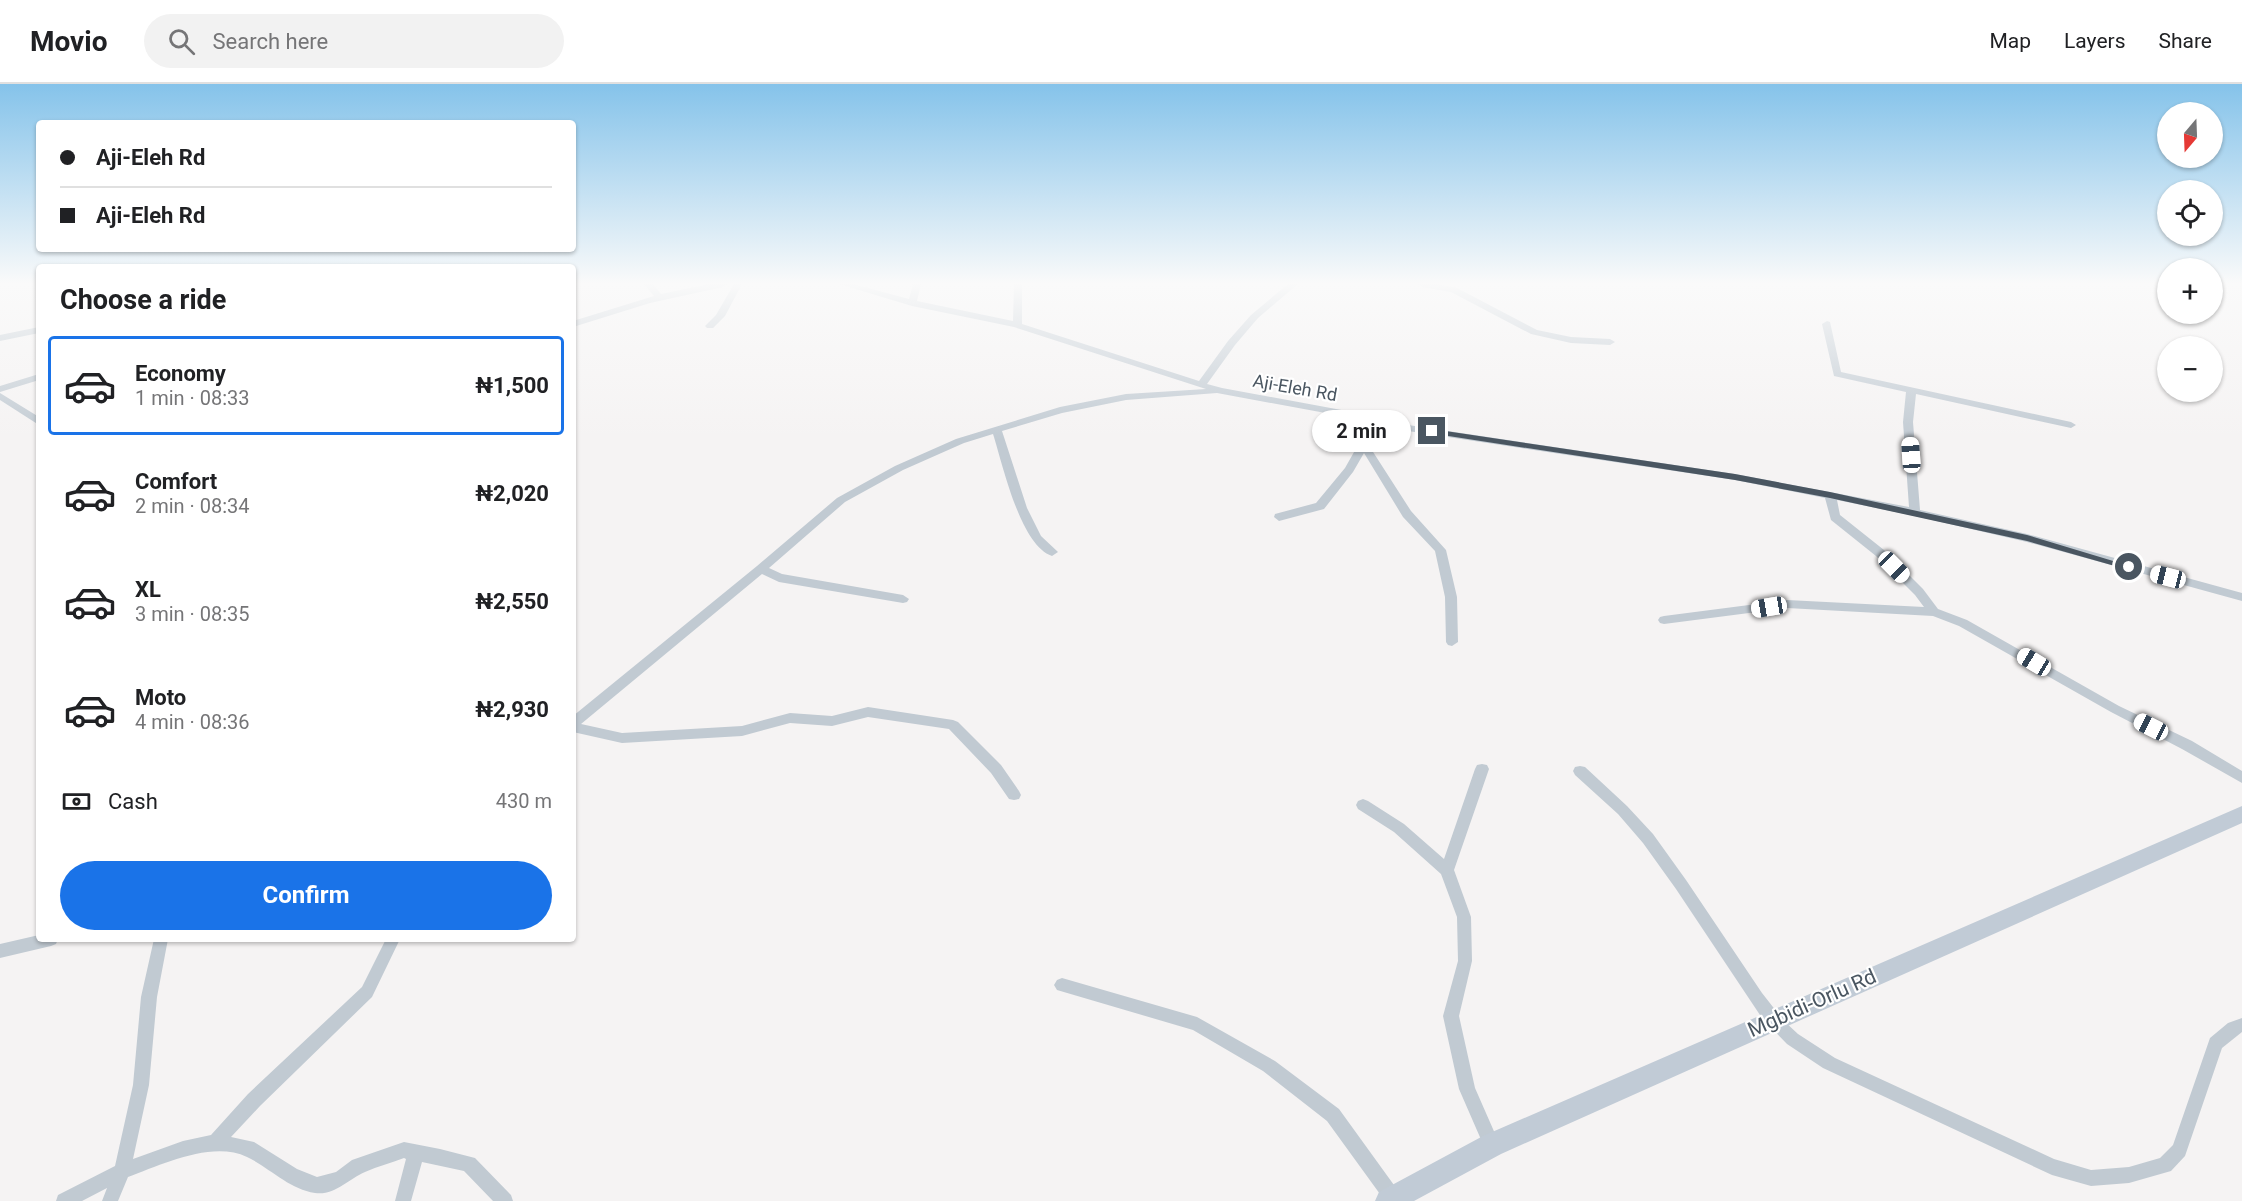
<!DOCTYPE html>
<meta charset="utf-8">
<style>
:root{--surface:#fff;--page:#f2f2f2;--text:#202124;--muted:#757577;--line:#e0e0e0;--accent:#1a73e8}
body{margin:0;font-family:Roboto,sans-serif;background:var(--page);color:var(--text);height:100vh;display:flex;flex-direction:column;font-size:22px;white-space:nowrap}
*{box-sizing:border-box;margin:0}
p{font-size:20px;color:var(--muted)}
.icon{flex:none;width:33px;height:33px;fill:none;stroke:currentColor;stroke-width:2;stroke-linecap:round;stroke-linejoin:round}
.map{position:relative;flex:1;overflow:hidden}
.panel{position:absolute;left:36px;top:180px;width:540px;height:678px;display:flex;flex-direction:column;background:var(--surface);border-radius:6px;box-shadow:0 2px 4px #0004}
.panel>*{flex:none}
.hud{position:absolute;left:36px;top:36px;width:540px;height:132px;border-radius:6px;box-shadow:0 2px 4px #0004;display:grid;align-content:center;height:132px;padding:0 24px;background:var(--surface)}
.needle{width:39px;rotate:199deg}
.tools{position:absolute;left:2157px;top:18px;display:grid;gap:12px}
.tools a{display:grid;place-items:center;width:66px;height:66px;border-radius:50%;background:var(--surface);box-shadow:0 2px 4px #0004;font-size:30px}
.end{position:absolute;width:27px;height:27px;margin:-14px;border:8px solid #4a5661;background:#fff;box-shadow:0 0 0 3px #fff}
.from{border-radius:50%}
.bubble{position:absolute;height:42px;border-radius:21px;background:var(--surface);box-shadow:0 2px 4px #0004;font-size:20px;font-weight:700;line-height:42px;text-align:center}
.car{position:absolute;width:18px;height:36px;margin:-18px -9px;border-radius:8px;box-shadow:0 0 4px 2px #0007;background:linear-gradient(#fff 24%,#345 0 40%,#fff 0 76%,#345 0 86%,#fff 0)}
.hud b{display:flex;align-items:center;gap:21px;height:57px;font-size:22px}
.hud b+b{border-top:2px solid var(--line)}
.hud i{width:15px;height:15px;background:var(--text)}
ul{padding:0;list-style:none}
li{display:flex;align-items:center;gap:18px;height:99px;margin:0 12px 9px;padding:0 12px;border:3px solid transparent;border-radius:6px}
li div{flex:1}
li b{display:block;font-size:22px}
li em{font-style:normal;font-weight:700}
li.selected{border-color:var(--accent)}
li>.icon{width:54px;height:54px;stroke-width:1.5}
h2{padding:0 24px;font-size:27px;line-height:72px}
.pay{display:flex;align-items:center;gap:15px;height:66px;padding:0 24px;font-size:22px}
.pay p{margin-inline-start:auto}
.button{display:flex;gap:12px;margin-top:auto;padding:12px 24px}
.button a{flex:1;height:69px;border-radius:36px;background:var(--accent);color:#fff;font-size:24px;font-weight:700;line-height:69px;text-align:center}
header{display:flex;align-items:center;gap:36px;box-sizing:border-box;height:84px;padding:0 30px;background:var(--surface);border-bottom:2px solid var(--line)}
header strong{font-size:28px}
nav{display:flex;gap:33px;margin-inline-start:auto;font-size:21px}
.search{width:420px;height:54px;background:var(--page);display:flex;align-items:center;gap:15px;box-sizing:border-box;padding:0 21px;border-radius:33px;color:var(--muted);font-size:22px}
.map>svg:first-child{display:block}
</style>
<header>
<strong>Movio</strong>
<div class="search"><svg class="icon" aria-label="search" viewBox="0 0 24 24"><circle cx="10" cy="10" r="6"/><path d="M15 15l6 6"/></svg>Search here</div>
<nav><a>Map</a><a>Layers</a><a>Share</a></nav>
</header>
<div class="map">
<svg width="2242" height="1117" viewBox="0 0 2242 1117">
<rect width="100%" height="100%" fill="#f5f3f3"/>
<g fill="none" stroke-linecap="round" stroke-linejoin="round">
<g fill="#c1cad2" fill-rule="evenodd">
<polygon points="644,200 653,200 661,210 709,200 727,200 723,203 650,219 573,243 573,237 654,212"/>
<polygon points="734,200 742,200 725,232 713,244 707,244 705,242 716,231"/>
<path d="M839,200h14l56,15 4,-15h8l-4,17 96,20 1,-37h8v40l177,57 29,-40 23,-26 37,-31h10l-40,34 -23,27 -28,39 15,4 141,26 45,11 327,49 174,33 -6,-85 3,-30 -72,-16 -12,-52 5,-3 3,1 11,50 230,50 5,3 -5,3 -155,-34 -3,28 7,88 107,24 215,59v8l-215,-59 -112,-26 -78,-16 3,15 44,35 39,39 15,20 29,11 152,86 73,35 50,30v12l-60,-34 -71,-37 -152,-86 -26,-10 -146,-8 -123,16 -4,-1 -2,-3 2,-3 4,-1 123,-16 137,7 -9,-12 -39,-39 -45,-36 -6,-22 -90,-18 -327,-49 -40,-10 -2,20 45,70 35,39 11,47 1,45 -6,4 -4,-1 -2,-3 -1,-45 -10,-46 -32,-34 -39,-64 -11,19 -29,37 -45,12 -5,-4 1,-3 41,-11 29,-35 13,-23 -2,-4 2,-22 -141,-26 -91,7 -64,13 -60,18 25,77 14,28 17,16 -6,4c-32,-11 -49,-91 -59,-122l-29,9 -61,27 -58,32 -76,66 13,6 121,21 6,4 -2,3 -4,1 -124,-21 -17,-8 -181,150 41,9 120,-7 48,-13 42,3 36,-9 85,13 5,2 43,43 18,26 2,4 -2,4 -5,1 -5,-1 -18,-26 -42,-44 -81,-12 -36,9 -42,-3 -48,13 -120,7 -49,-11v-16l184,-150 80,-68 58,-32 61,-27 104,-32 66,-13 80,-5 -192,-62 -102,-21z"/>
<polygon points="1418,200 1436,200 1457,204 1537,246 1571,253 1610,255 1615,258 1610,261 1571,259 1531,250 1451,208 1422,203"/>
<polygon points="39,243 39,249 0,257 0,251"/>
<polygon points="39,290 39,296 0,308 0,302"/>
<polygon points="0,309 39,333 39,341 0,316"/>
<polygon points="1482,680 1487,681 1489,685 1454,786 1471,833 1472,877 1459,932 1475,1004 1500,1061 1498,1067 1492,1069 1486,1067 1459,1005 1443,932 1458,877 1457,833 1441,790 1394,748 1358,725 1356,721 1358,717 1363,715 1368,717 1404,740 1444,775 1475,685 1477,681"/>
<polygon points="1580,682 1585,683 1627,722 1653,750 1686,796 1762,909 1784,937 1798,950 1835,974 2054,1075 2091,1086 2129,1083 2160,1074 2173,1061 2210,954 2228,939 2242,934 2242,948 2222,964 2185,1072 2171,1087 2129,1099 2091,1102 2052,1091 1823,984 1787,960 1762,934 1676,805 1643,759 1618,730 1575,691 1573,687 1575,683"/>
<polygon points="39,851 39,855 58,855 56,860 51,862 0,874 0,860"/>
<path d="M154,855h14l-11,58 -8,88 -16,74 50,-18 28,-6 37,-41 114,-107 24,-48h14l-28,58 -112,109 -29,31 23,5 43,27 20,8 19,-5 16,-12 52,-18 36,7 35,9 36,37 2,6h-20l-29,-30 -42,-9 -11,39h-16l11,-42 -2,-1c-13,5 -26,8 -39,14 -16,7 -31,24 -50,21 -26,-4 -45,-25 -68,-36 -35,-17 -86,8 -119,20l-10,24h-16l5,-13 -25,13h-26l2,-6 57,-29 18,-81 8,-88z"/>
<polygon points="1062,894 1197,933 1275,977 1339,1025 1399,1108 1401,1114 1400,1117 1385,1117 1327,1037 1263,987 1193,946 1057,906 1054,901 1057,896"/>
</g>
<polygon fill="#c1cbd6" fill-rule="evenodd" points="2242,722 2242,739 1501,1070 1414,1117 1375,1117 1379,1108 1483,1052"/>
</g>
<linearGradient id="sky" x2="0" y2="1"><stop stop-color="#85c3ea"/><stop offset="0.56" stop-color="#fafafa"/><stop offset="1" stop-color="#fafafa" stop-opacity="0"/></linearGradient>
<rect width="2242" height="356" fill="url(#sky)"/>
<polygon fill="#4a5661" points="1432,345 1735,390 1830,408 2027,451 2133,483 2129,486 2027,457 1830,414 1735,396 1429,349 1429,346"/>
<g text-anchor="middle" stroke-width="4.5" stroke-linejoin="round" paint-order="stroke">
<g font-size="18" fill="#4a5661" stroke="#fff">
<text transform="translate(1295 304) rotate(10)" y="6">Aji-Eleh Rd</text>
</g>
<g font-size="21" fill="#4a5661" stroke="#fff">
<text transform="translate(1812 919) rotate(-24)" y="7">Mgbidi-Orlu Rd</text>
</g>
</g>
</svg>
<div class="tools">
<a><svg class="needle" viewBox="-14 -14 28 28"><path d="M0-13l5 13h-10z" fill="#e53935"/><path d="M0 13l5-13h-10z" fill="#757577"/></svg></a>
<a><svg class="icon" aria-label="locate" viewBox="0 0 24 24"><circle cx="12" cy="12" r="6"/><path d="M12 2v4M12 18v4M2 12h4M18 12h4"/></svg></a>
<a>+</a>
<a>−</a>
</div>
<i class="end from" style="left:2129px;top:483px"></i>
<i class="end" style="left:1432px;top:347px"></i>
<div class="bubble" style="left:1312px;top:326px;width:99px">2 min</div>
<i class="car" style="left:1911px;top:371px;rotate:356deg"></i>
<i class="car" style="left:1894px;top:483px;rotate:135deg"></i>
<i class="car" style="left:2168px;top:493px;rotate:284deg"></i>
<i class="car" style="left:1769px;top:523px;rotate:261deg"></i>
<i class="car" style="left:2034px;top:578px;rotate:301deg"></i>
<i class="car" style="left:2151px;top:643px;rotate:297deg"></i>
<div class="hud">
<b><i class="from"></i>Aji-Eleh Rd</b>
<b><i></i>Aji-Eleh Rd</b>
</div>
<section class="panel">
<h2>Choose a ride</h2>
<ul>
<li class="selected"><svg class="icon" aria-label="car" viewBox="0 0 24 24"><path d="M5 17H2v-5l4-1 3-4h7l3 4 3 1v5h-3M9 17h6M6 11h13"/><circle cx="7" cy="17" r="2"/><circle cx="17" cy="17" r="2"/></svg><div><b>Economy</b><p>1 min · 08:33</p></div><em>₦1,500</em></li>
<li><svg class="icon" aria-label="car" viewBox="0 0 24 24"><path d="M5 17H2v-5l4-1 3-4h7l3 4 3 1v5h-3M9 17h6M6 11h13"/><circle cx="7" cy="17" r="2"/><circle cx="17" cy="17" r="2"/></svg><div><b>Comfort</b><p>2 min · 08:34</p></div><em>₦2,020</em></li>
<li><svg class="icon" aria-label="car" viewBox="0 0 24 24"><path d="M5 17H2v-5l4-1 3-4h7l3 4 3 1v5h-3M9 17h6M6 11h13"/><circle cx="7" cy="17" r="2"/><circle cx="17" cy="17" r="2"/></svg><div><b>XL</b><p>3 min · 08:35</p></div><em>₦2,550</em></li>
<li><svg class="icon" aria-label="car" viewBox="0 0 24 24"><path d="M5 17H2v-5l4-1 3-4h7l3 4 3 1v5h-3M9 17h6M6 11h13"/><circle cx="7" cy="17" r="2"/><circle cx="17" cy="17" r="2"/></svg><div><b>Moto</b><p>4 min · 08:36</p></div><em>₦2,930</em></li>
</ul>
<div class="pay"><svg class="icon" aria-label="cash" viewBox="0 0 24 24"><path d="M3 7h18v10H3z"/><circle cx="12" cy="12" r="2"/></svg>Cash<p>430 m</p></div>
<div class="button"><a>Confirm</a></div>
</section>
</div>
